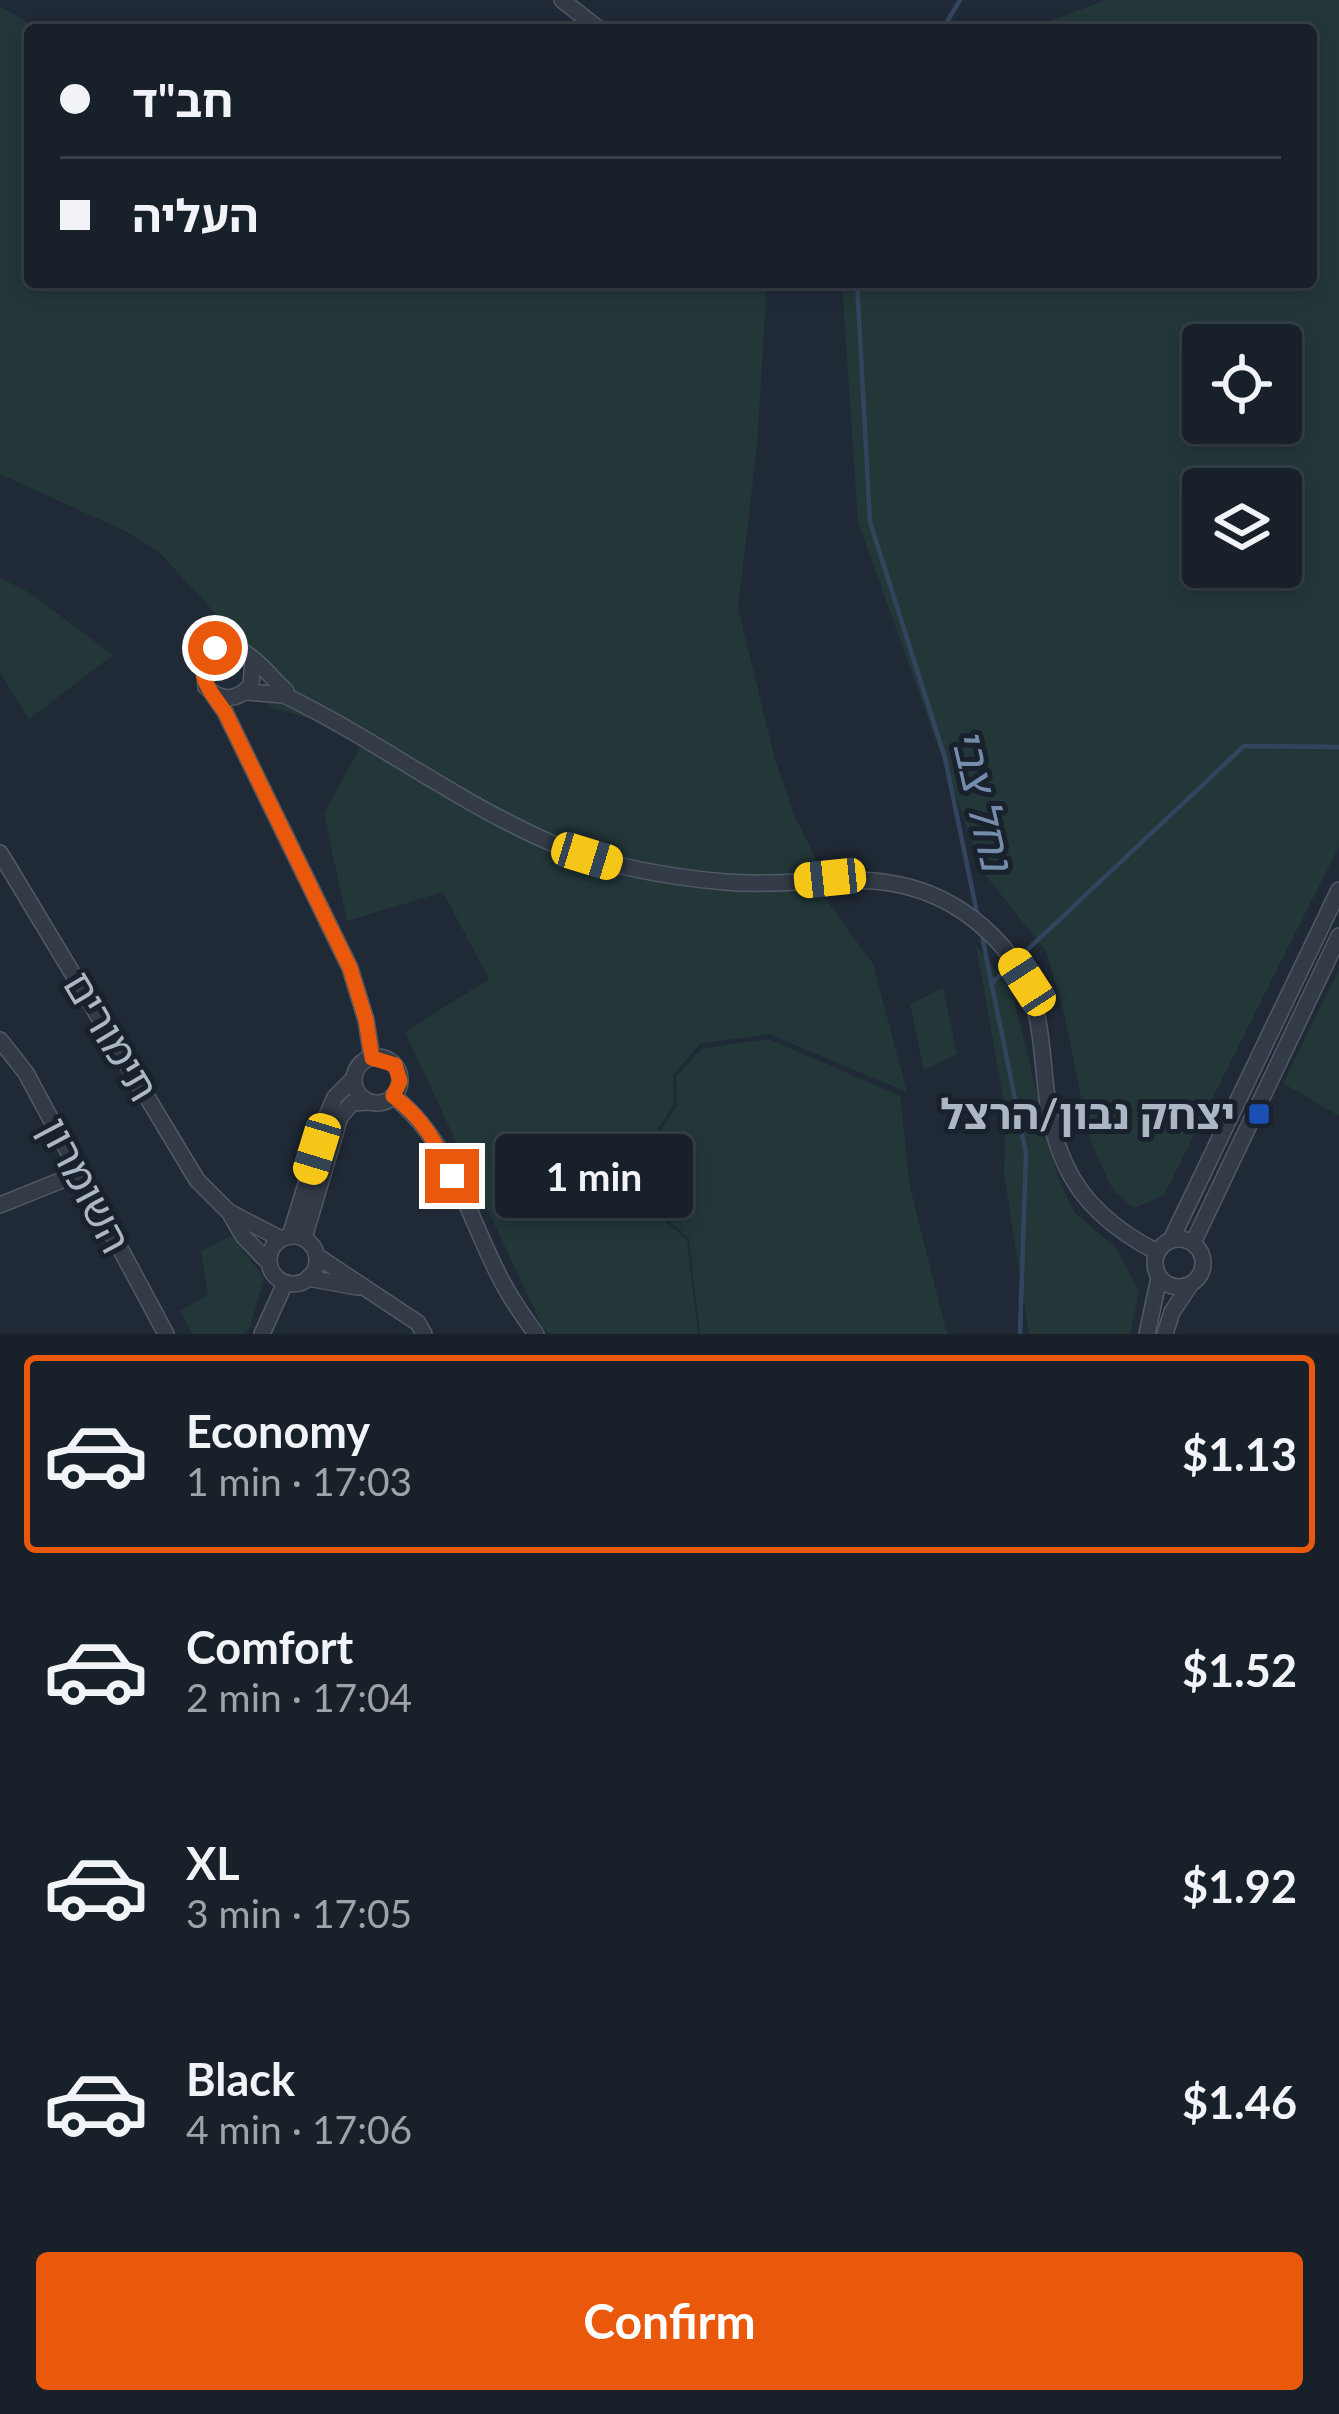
<!DOCTYPE html>
<meta charset="utf-8">
<style>
:root{--surface:#182029;--page:#212831;--text:#f1f3f6;--muted:#9fa3a8;--line:#363e46;--accent:#ea580c}
body{margin:0;font-family:Lato,"Noto Sans Hebrew",sans-serif;background:var(--page);color:var(--text);height:100vh;display:flex;flex-direction:column;font-size:45px;white-space:nowrap}
*{box-sizing:border-box;margin:0}
p{font-size:39px;color:var(--muted)}
.icon{flex:none;width:66px;height:66px;fill:none;stroke:currentColor;stroke-width:2;stroke-linecap:round;stroke-linejoin:round}
.map{position:relative;height:1334px;overflow:hidden}
.sheet{display:flex;flex-direction:column;background:var(--surface);flex:1}
.sheet>*{flex:none}
.banner{position:absolute;left:24px;top:24px;width:1293px;height:264px;border-radius:12px;box-shadow:0 6px 18px #0003,0 0 0 3px var(--line);display:grid;align-content:center;height:264px;padding:0 36px;background:var(--surface)}
.buttons{position:absolute;left:1182px;top:324px;display:grid;gap:24px}
.buttons a{display:grid;place-items:center;width:120px;height:120px;border-radius:12px;background:var(--surface);box-shadow:0 6px 18px #0003,0 0 0 3px var(--line);font-size:60px}
.end{position:absolute;width:54px;height:54px;margin:-27px;border:15px solid #ea580c;background:#fff;box-shadow:0 0 0 6px #fff}
.from{border-radius:50%}
.bubble{position:absolute;height:84px;border-radius:12px;background:var(--surface);box-shadow:0 6px 18px #0003,0 0 0 3px var(--line);font-size:39px;font-weight:700;line-height:84px;text-align:center}
.car{position:absolute;width:36px;height:72px;margin:-36px -18px;border-radius:15px;box-shadow:0 0 9px 3px #0007;background:linear-gradient(#f5c518 24%,#345 0 40%,#f5c518 0 76%,#345 0 86%,#f5c518 0)}
.banner b{display:flex;align-items:center;gap:42px;height:114px;font-size:45px}
.banner b+b{border-top:3px solid var(--line)}
.banner i{width:30px;height:30px;background:var(--text)}
ul{padding:21px 0 0;list-style:none}
li{display:flex;align-items:center;gap:36px;height:198px;margin:0 24px 18px;padding:0 12px;border:6px solid transparent;border-radius:12px}
li div{flex:1}
li b{display:block;font-size:45px}
li em{font-style:normal;font-weight:700}
li.on{border-color:var(--accent)}
li>.icon{width:108px;height:108px;stroke-width:1.5}
.button{display:flex;gap:24px;margin-top:auto;padding:24px 36px}
.button a{flex:1;height:138px;border-radius:12px;background:var(--accent);color:#fff;font-size:48px;font-weight:700;line-height:138px;text-align:center}
.map>svg:first-child{display:block}
</style>
<div class="map">
<svg width="1339" height="1334" viewBox="0 0 1339 1334">
<rect width="100%" height="100%" fill="#202a37"/>
<g fill="#233739" fill-rule="evenodd">
<path d="M1105,0h234v846l-175,349 -30,13 -21,-18 -23,-50 -25,-122 -19,-67 -63,-79 -125,-350 -16,-240h469v-252h-283zM1203,345h78v78h-78zM1203,489h78v78h-78z"/>
<polygon points="0,6 40,30 30,30 30,282 767,282 757,445 738,609 775,759 795,817 825,877 824,897 873,964 907,1092 769,1034 700,1044 673,1075 674,1104 651,1140 665,1221 687,1240 698,1334 549,1334 542,1326 405,1032 489,979 443,892 347,921 324,813 367,735 269,707 260,671 216,614 158,551 123,530 0,474"/>
<polygon points="0,578 28,592 113,655 29,719 0,672"/>
<polygon points="976,945 1012,992 1057,1175 1074,1212 1117,1249 1139,1292 1130,1334 1029,1334 1004,1173 1006,1114"/>
<polygon points="1339,969 1339,1116 1283,1083"/>
<polygon points="943,988 957,1054 924,1070 910,1004"/>
<polygon points="768,1039 900,1096 910,1187 947,1334 700,1334 689,1238 668,1220 654,1141 677,1106 676,1077 701,1049"/>
<polygon points="231,1236 264,1277 249,1330 243,1334 192,1334 180,1311 208,1295 201,1251"/>
</g>
<g fill="none" stroke-linecap="round" stroke-linejoin="round">
<g stroke="#33455e" stroke-width="4.5">
<polyline points="942,30 960,0"/>
<polyline points="857,282 870,522 945,758 977,913"/>
<polyline points="982,936 1026,1153 1020,1334"/>
<polyline points="991,984 1244,746 1339,747"/>
</g>
<g stroke="#515965" stroke-width="18">
<g id="minor">
<polyline points="562,0 600,30"/>
<path d="M253,660l-2,25c-13,16 -30,17 -45,2l-2,-26c29,-38 59,10 82,30"/>
<path d="M246,692l38,3c93,45 177,110 272,150 54,22 111,32 169,37 89,8 167,-25 247,36 100,77 51,156 94,248 18,39 54,67 91,86"/>
<polyline points="212,693 225,712 350,968 366,1020 372,1058"/>
<polyline points="0,853 197,1180 229,1212 281,1239"/>
<polyline points="0,1040 26,1073 166,1334"/>
<circle cx="377" cy="1080" r="23"/>
<path d="M393,1096c60,46 76,127 112,191 9,16 20,32 31,47"/>
<polyline points="0,1205 77,1174"/>
<polyline points="231,1215 243,1236 269,1263"/>
<circle cx="293" cy="1260" r="24"/>
<polyline points="290,1236 328,1113 335,1097 354,1078"/>
<polyline points="304,1238 340,1117 352,1103 370,1102"/>
<circle cx="1179" cy="1263" r="24"/>
<polyline points="1171,1240 1339,890"/>
<polyline points="1193,1243 1339,936"/>
<polyline points="317,1256 418,1323 424,1334"/>
<polyline points="308,1278 357,1287"/>
<polyline points="262,1334 285,1283"/>
<polyline points="1147,1334 1159,1278"/>
<polyline points="1165,1334 1172,1312 1190,1285"/>
</g>
</g>
<use href="#minor" stroke="#333b47" stroke-width="15"/>
</g>
<g fill="none" stroke-linecap="round" stroke-linejoin="round">
<path stroke="#ea580c" stroke-width="15" d="M215,648c-25,24 -5,42 10,64l125,256 16,52 6,38 23,7 5,16 -7,15c30,22 43,47 59,80"/>
</g>
<rect fill="#1a4fb4" stroke="#19212c" stroke-width="4.5" x="1247" y="1102" width="24" height="24" rx="6"/>
<g text-anchor="middle" stroke-width="10" stroke-linejoin="round" paint-order="stroke">
<g font-size="42" fill="#adb6c4" stroke="#19212c">
<text transform="translate(111 1036) rotate(59)" y="15">תימורים</text>
<text transform="translate(85 1185) rotate(62)" y="15">השומרון</text>
</g>
<g font-size="42" font-weight="bold" fill="#adb6c4" stroke="#19212c" text-anchor="end">
<text x="1235" y="1129">יצחק נבון/הרצל</text>
</g>
<g font-size="45" font-style="italic" fill="#758dac" stroke="#19212c">
<text transform="translate(982 799) rotate(77)" y="16">נחל צבי</text>
</g>
</g>
</svg>
<div class="buttons">
<a><svg class="icon" aria-label="locate" viewBox="0 0 24 24"><circle cx="12" cy="12" r="6"/><path d="M12 2v4M12 18v4M2 12h4M18 12h4"/></svg></a>
<a><svg class="icon" aria-label="layers" viewBox="0 0 24 24"><path d="M12 4l9 5-9 5-9-5zM3 14l9 5 9-5"/></svg></a>
</div>
<i class="end from" style="left:215px;top:648px"></i>
<i class="end" style="left:452px;top:1176px"></i>
<div class="bubble" style="left:495px;top:1134px;width:198px">1 min</div>
<i class="car" style="left:587px;top:856px;rotate:107deg"></i>
<i class="car" style="left:830px;top:878px;rotate:264deg"></i>
<i class="car" style="left:1027px;top:982px;rotate:327deg"></i>
<i class="car" style="left:317px;top:1149px;rotate:197deg"></i>
<div class="banner">
<b><i class="from"></i>חב&quot;ד</b>
<b><i></i>העליה</b>
</div>
</div>
<section class="sheet">
<ul>
<li class="on"><svg class="icon" aria-label="car" viewBox="0 0 24 24"><path d="M5 17H2v-5l4-1 3-4h7l3 4 3 1v5h-3M9 17h6M6 11h13"/><circle cx="7" cy="17" r="2"/><circle cx="17" cy="17" r="2"/></svg><div><b>Economy</b><p>1 min · 17:03</p></div><em>$1.13</em></li>
<li><svg class="icon" aria-label="car" viewBox="0 0 24 24"><path d="M5 17H2v-5l4-1 3-4h7l3 4 3 1v5h-3M9 17h6M6 11h13"/><circle cx="7" cy="17" r="2"/><circle cx="17" cy="17" r="2"/></svg><div><b>Comfort</b><p>2 min · 17:04</p></div><em>$1.52</em></li>
<li><svg class="icon" aria-label="car" viewBox="0 0 24 24"><path d="M5 17H2v-5l4-1 3-4h7l3 4 3 1v5h-3M9 17h6M6 11h13"/><circle cx="7" cy="17" r="2"/><circle cx="17" cy="17" r="2"/></svg><div><b>XL</b><p>3 min · 17:05</p></div><em>$1.92</em></li>
<li><svg class="icon" aria-label="car" viewBox="0 0 24 24"><path d="M5 17H2v-5l4-1 3-4h7l3 4 3 1v5h-3M9 17h6M6 11h13"/><circle cx="7" cy="17" r="2"/><circle cx="17" cy="17" r="2"/></svg><div><b>Black</b><p>4 min · 17:06</p></div><em>$1.46</em></li>
</ul>
<div class="button"><a>Confirm</a></div>
</section>
